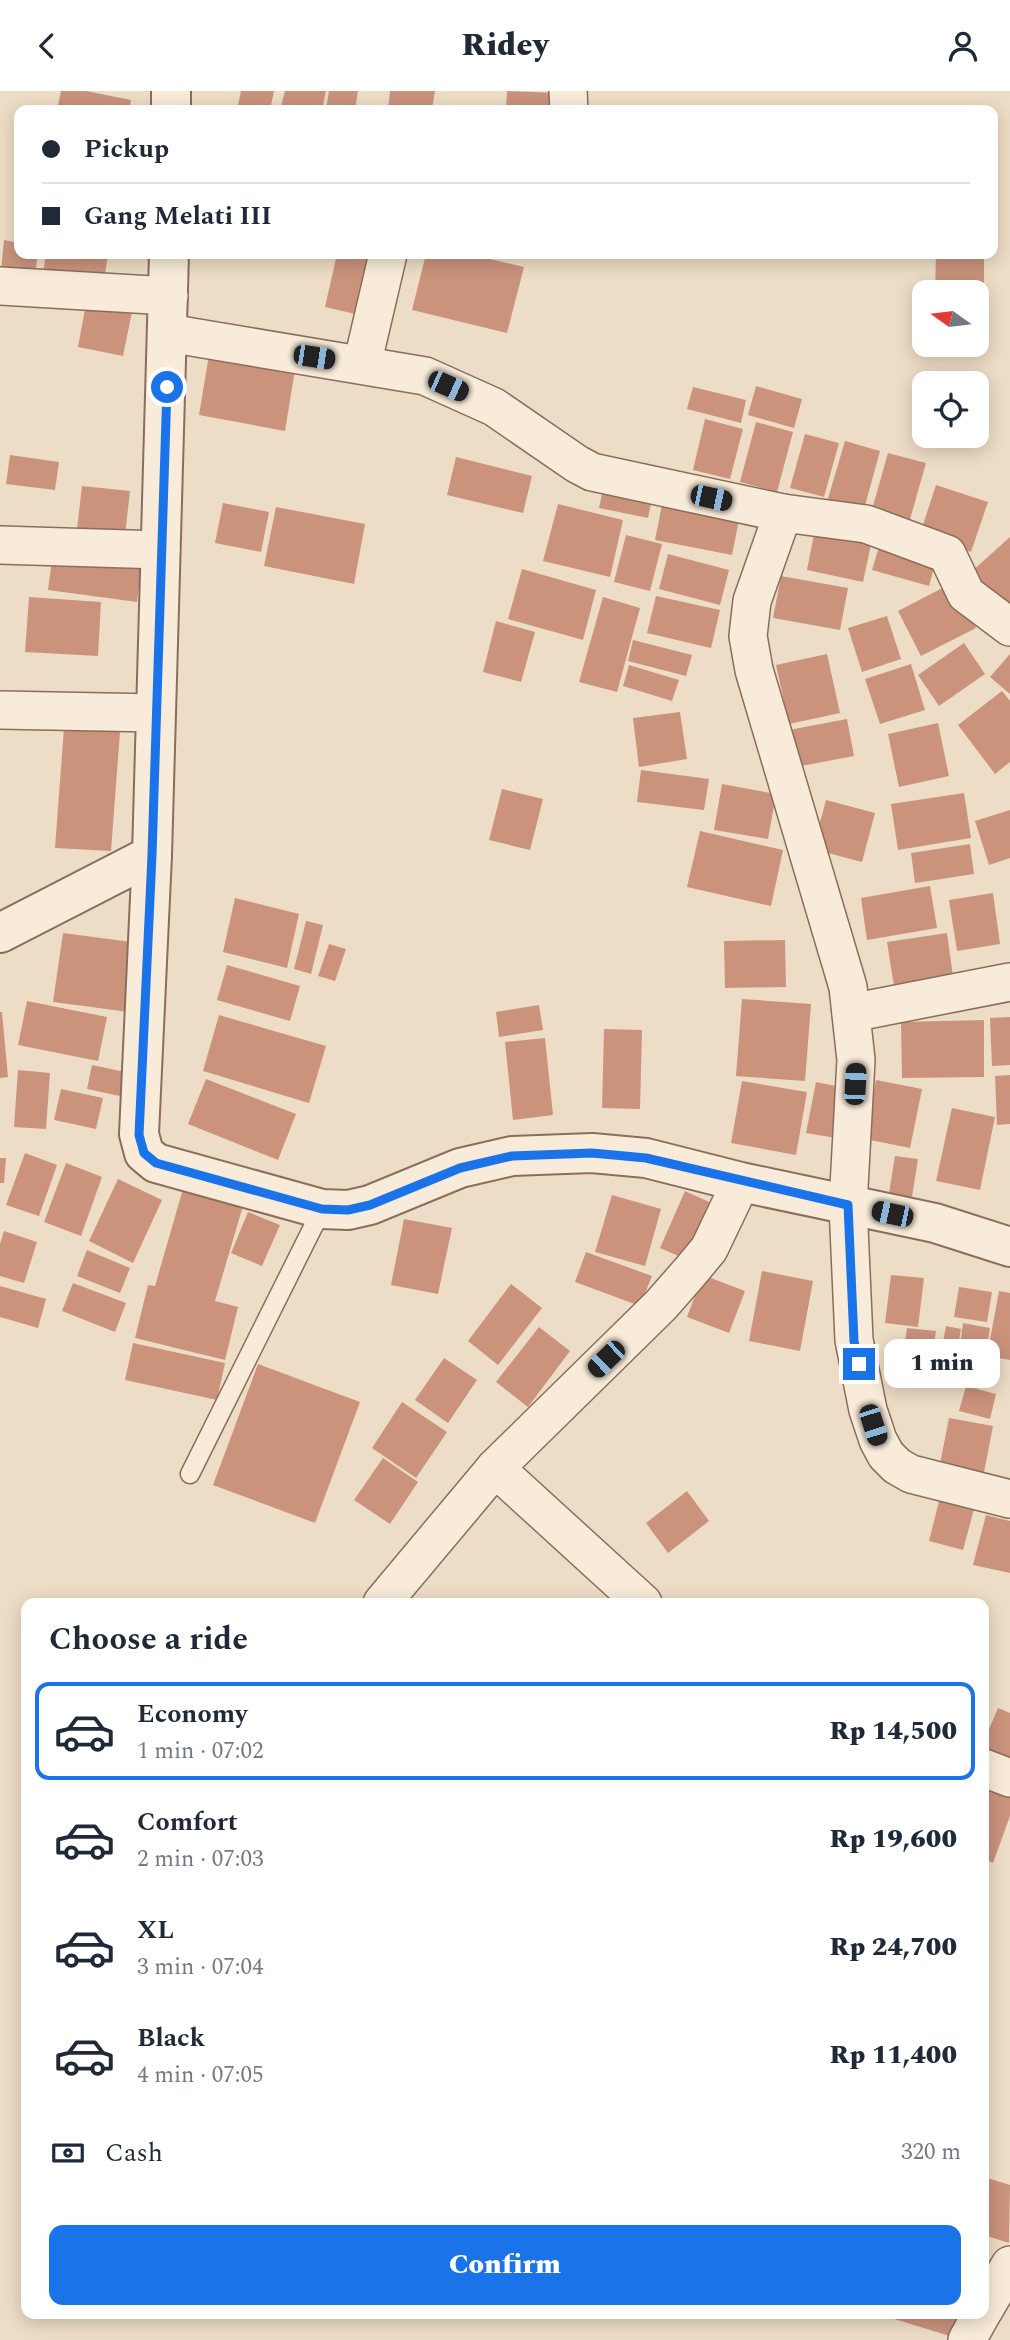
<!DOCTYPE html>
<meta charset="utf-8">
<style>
:root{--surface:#fff;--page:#f6f6f7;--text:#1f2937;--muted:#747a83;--line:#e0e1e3;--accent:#1a73e8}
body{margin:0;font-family:Spectral,serif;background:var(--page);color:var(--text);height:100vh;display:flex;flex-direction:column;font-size:26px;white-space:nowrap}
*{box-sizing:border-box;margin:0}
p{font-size:23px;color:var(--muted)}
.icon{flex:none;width:38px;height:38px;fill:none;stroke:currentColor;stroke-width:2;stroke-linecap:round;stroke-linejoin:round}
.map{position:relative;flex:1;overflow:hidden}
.drawer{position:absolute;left:21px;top:1507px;width:968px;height:721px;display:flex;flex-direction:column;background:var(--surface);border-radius:14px;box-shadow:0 4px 18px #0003}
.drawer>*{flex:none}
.hud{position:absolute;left:14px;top:14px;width:984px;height:154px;border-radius:14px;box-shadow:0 4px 18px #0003;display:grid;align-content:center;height:154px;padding:0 28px;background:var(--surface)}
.needle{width:46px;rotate:284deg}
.buttons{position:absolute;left:912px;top:189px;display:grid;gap:14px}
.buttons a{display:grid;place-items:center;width:77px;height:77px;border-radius:14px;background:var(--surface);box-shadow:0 4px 18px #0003;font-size:35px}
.end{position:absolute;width:32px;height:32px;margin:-16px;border:9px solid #1a73e8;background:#fff;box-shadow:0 0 0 4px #fff}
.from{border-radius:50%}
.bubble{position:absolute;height:49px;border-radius:14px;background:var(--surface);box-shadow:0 4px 18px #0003;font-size:23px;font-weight:800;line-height:49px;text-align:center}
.car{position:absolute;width:21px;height:42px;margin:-21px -10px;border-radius:9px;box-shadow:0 0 5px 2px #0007;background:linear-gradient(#222 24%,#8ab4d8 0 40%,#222 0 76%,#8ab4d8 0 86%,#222 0)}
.hud b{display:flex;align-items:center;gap:24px;height:66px;font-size:26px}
.hud b+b{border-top:2px solid var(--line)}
.hud i{width:18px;height:18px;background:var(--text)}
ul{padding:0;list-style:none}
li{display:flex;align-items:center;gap:21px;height:98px;margin:0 14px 10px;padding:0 14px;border:4px solid transparent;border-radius:14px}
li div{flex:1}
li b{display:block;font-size:26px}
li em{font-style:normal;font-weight:800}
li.current{border-color:var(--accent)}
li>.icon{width:63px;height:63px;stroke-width:1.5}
h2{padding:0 28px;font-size:32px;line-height:84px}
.pay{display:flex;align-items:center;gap:18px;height:77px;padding:0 28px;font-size:26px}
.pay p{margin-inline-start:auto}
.action{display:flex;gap:14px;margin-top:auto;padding:14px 28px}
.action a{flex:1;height:80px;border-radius:14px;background:var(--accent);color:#fff;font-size:28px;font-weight:800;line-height:80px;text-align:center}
header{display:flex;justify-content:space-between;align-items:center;height:91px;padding:0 28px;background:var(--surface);font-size:32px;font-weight:800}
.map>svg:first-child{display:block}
</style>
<header><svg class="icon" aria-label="back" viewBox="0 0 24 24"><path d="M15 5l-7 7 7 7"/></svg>Ridey<svg class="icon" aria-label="person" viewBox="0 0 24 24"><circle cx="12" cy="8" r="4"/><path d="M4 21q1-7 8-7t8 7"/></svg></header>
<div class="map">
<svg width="1010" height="2249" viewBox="0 0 1010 2249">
<rect width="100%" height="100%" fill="#eeddc6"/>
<g fill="#cb937c">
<polygon points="61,0 86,0 131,9 129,19 57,19"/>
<polygon points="241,0 274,0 270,19 237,19"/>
<polygon points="285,0 326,0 322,19 280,19"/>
<polygon points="329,0 358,0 355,19 326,18"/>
<polygon points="390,0 435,0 432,19 388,19"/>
<polygon points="507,0 557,2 556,19 506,19"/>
<polygon points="4,149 19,152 19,163 38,163 33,196 0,191"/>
<polygon points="46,163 108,163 103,198 42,189"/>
<polygon points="337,163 383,163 368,226 325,216"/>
<polygon points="426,163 469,163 524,176 507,242 412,219"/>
<polygon points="936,163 984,163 984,225 976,225 976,201 935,201"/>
<polygon points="88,202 134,211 123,265 78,256"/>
<polygon points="209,264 295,279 285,340 199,324"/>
<polygon points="756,295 802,308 794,337 748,324"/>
<polygon points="693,296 746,309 741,332 687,318"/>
<polygon points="705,328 743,338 730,388 693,379"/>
<polygon points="756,331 793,341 777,401 740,391"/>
<polygon points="805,343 839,352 824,406 790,397"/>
<polygon points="845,350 880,360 863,422 827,411"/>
<polygon points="888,362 926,372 909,432 871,422"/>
<polygon points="10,364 59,371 55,399 6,393"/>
<polygon points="456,366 532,385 523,422 447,404"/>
<polygon points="604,393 653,403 648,427 599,417"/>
<polygon points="936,394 988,411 971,461 920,443"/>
<polygon points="82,395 130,400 125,444 77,438"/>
<polygon points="223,412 269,421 261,461 215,452"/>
<polygon points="558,413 623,429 610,486 543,470"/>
<polygon points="662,414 739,429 732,464 655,449"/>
<polygon points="276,416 365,433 354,493 264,475"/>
<polygon points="816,433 873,444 863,491 807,479"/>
<polygon points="626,444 662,453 650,500 614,491"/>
<polygon points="882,446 938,462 929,495 872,479"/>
<polygon points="1010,446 1010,515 1006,519 971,481"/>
<polygon points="53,461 142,473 137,511 48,499"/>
<polygon points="668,463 729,479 720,514 659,498"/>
<polygon points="522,478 596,499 583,549 508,528"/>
<polygon points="781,485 848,497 840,539 773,527"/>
<polygon points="954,491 976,537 921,565 898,520"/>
<polygon points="656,505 720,519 711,557 647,542"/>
<polygon points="29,506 101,511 98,565 25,561"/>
<polygon points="603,506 640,517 617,601 579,591"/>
<polygon points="887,525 901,568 862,581 848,537"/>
<polygon points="496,530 535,541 521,591 483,581"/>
<polygon points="633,549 692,564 686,585 628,570"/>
<polygon points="964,552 985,583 939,615 918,584"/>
<polygon points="827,563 840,622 789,633 776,574"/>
<polygon points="1010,563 1010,603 990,586"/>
<polygon points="911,573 925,619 880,633 865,588"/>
<polygon points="629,574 679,589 672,610 623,595"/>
<polygon points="1002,600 1010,610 1010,671 995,683 958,634"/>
<polygon points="680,621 687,668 639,676 633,627"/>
<polygon points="847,628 854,665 796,676 789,639"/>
<polygon points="938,632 949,685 899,696 888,643"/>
<polygon points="64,637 120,641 111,760 55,757"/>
<polygon points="641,679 709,688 704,719 637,711"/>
<polygon points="722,693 776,703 768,748 714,739"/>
<polygon points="502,698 543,708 530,759 489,749"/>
<polygon points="964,702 971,747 898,759 891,713"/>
<polygon points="826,709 875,722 862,771 813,758"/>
<polygon points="1010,719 1010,767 989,774 975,730"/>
<polygon points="700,740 783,759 771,815 687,796"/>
<polygon points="970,753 974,783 915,792 911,762"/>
<polygon points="930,795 937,837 867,849 861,807"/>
<polygon points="993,802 1000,853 957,860 949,809"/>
<polygon points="235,807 299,823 287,877 223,861"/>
<polygon points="306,830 323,834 311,883 294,878"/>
<polygon points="63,842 139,852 129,921 53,911"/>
<polygon points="947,842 954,893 895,902 887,851"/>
<polygon points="785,849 786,896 725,897 724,850"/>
<polygon points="329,853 346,858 335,890 318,885"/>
<polygon points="227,874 300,895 290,930 217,909"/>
<polygon points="742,908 811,913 805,990 736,985"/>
<polygon points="27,910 107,926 98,970 18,954"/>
<polygon points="539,914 543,939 499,946 496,921"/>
<polygon points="0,921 2,921 8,986 0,987"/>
<polygon points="219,924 326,955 309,1012 203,980"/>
<polygon points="1010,926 1010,974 992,975 990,927"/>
<polygon points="984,929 984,986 902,987 901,931"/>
<polygon points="604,938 642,939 640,1018 602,1017"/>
<polygon points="545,947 553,1024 513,1029 505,951"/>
<polygon points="92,974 125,981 120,1005 87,998"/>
<polygon points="18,979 50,982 46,1038 14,1036"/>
<polygon points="1010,984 1010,1033 997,1034 995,985"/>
<polygon points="206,988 296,1023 278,1069 188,1033"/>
<polygon points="876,989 922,998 910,1057 865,1048"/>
<polygon points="742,990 807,1001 796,1064 731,1052"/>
<polygon points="816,991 845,997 836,1047 806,1042"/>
<polygon points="61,998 103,1007 96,1038 54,1029"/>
<polygon points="952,1017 995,1026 980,1099 936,1090"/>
<polygon points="25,1062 57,1074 39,1125 6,1114"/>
<polygon points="895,1065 918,1068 912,1106 889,1102"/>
<polygon points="0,1067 6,1067 4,1092 0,1092"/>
<polygon points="66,1072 102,1086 81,1145 44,1131"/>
<polygon points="118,1088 162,1109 133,1172 89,1150"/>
<polygon points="183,1098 243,1115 215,1210 238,1216 225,1269 135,1247 148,1194 155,1195"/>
<polygon points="685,1100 716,1114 692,1171 660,1157"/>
<polygon points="612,1104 661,1118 645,1175 595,1161"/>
<polygon points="248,1121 280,1134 262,1175 231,1162"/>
<polygon points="404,1128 452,1137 438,1203 391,1194"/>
<polygon points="4,1140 37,1151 24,1192 0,1185 0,1153"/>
<polygon points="87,1159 130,1177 120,1202 77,1185"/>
<polygon points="586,1161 652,1185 640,1215 575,1191"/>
<polygon points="762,1180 813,1190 800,1260 749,1250"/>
<polygon points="703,1184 745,1200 729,1242 687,1226"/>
<polygon points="891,1184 924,1187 918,1236 885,1232"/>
<polygon points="73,1192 126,1212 115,1241 62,1220"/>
<polygon points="511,1193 542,1217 498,1274 468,1250"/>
<polygon points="0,1195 46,1208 38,1237 0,1226"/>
<polygon points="959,1196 992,1201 987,1231 954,1226"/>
<polygon points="999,1200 1010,1202 1010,1269 987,1265"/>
<polygon points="963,1232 990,1237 982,1288 956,1285"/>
<polygon points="946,1235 961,1238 953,1282 938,1280"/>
<polygon points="539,1236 570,1260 528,1316 496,1291"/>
<polygon points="907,1237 936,1240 931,1274 902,1270"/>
<polygon points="133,1252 225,1272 217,1309 125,1289"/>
<polygon points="444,1267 477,1289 448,1332 415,1309"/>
<polygon points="258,1273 360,1311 315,1432 213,1394"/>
<polygon points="966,1295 996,1303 990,1328 959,1320"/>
<polygon points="402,1311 447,1341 416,1387 372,1357"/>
<polygon points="949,1327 993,1335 984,1381 940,1373"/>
<polygon points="383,1367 418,1391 390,1433 354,1409"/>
<polygon points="942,1398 977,1407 963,1459 929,1450"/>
<polygon points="687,1400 709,1430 668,1462 646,1432"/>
<polygon points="986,1424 1010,1430 1010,1482 973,1474"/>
<polygon points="998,1617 1010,1622 1010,1674 984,1662 984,1650"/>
<polygon points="984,1687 1010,1697 1010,1725 993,1772 984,1768"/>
<polygon points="984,2086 1010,2094 1009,2152 984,2144"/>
<polygon points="875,2222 963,2222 956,2247"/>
</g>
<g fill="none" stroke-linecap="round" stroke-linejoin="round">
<g stroke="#896e5c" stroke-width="21">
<polyline id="service" points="190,1383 322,1118"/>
</g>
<g stroke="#896e5c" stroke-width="40">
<g id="minor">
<polyline points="568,0 569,19"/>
<polyline points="0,195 169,205"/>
<polyline points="168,242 425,285 494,316 577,373 592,381 783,422 752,510 748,545 754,579 848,896 856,969 848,1114 854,1249 868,1319 878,1349 886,1364 897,1375 911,1383 1010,1408"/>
<polyline points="362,274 388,163"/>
<polyline points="783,422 866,433 947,463 966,503 1010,536"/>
<polyline points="0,454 161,459"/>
<polyline points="0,619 156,622"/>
<polyline points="851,922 1010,891"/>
<polyline points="495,1377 643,1512"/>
<polyline points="382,1512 495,1377 661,1214 689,1182 709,1158 741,1091"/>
<polyline points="984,1677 1010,1687"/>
<polyline points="984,2219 1010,2174"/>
<polyline points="967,2249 982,2222"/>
</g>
</g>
<g stroke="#896e5c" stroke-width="42">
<g id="tertiary">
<polyline points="171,19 171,0"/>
<polyline points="169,163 152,764 139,1043 144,1062 156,1072 322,1118 348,1119 370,1114 460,1077 512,1065 592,1062 646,1067 741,1091 935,1132 1010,1156"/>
<polyline points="0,842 152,764"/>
</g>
</g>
<use href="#service" stroke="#f8ebd9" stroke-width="18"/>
<use href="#minor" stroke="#f8ebd9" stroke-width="37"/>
<use href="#tertiary" stroke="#f8ebd9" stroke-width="38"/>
</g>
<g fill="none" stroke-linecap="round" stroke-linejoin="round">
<polyline stroke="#1a73e8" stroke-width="9" points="167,296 152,764 139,1044 144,1062 156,1072 322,1118 348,1119 370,1114 460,1077 512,1065 592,1062 646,1067 848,1114 854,1250 859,1273"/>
</g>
</svg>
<div class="buttons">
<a><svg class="needle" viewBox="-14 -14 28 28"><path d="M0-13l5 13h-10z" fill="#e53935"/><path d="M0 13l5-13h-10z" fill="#747a83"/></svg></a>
<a><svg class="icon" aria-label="locate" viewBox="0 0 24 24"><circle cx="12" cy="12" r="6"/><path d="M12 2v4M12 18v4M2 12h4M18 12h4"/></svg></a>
</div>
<i class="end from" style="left:167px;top:296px"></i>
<i class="end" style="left:859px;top:1273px"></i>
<div class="bubble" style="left:884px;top:1248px;width:116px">1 min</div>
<i class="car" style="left:314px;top:266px;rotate:99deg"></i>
<i class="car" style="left:448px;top:295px;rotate:114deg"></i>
<i class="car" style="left:711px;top:407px;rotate:102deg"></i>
<i class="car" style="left:855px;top:993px;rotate:3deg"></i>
<i class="car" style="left:892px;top:1123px;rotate:282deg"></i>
<i class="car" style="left:606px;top:1268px;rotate:226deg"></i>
<i class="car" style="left:873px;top:1334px;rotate:162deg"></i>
<div class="hud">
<b><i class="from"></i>Pickup</b>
<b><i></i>Gang Melati III</b>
</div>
<section class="drawer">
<h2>Choose a ride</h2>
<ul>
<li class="current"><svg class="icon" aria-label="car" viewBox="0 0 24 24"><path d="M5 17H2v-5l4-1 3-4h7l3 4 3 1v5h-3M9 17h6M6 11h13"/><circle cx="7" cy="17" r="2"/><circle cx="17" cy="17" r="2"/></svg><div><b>Economy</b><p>1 min · 07:02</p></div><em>Rp 14,500</em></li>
<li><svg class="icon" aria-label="car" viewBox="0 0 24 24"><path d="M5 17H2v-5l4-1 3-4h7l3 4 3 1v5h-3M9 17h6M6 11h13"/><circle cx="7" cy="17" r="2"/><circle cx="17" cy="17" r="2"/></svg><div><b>Comfort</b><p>2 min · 07:03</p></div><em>Rp 19,600</em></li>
<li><svg class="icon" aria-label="car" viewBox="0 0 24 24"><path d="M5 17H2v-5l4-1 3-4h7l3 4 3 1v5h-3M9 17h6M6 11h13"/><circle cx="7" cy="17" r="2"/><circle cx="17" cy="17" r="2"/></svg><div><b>XL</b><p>3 min · 07:04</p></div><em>Rp 24,700</em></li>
<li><svg class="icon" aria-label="car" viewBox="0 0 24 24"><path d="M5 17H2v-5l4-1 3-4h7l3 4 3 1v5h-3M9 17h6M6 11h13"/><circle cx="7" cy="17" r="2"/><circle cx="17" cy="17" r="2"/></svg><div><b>Black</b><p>4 min · 07:05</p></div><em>Rp 11,400</em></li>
</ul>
<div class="pay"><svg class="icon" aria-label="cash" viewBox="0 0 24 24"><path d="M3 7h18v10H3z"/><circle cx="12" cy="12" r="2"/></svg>Cash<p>320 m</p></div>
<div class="action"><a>Confirm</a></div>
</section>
</div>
